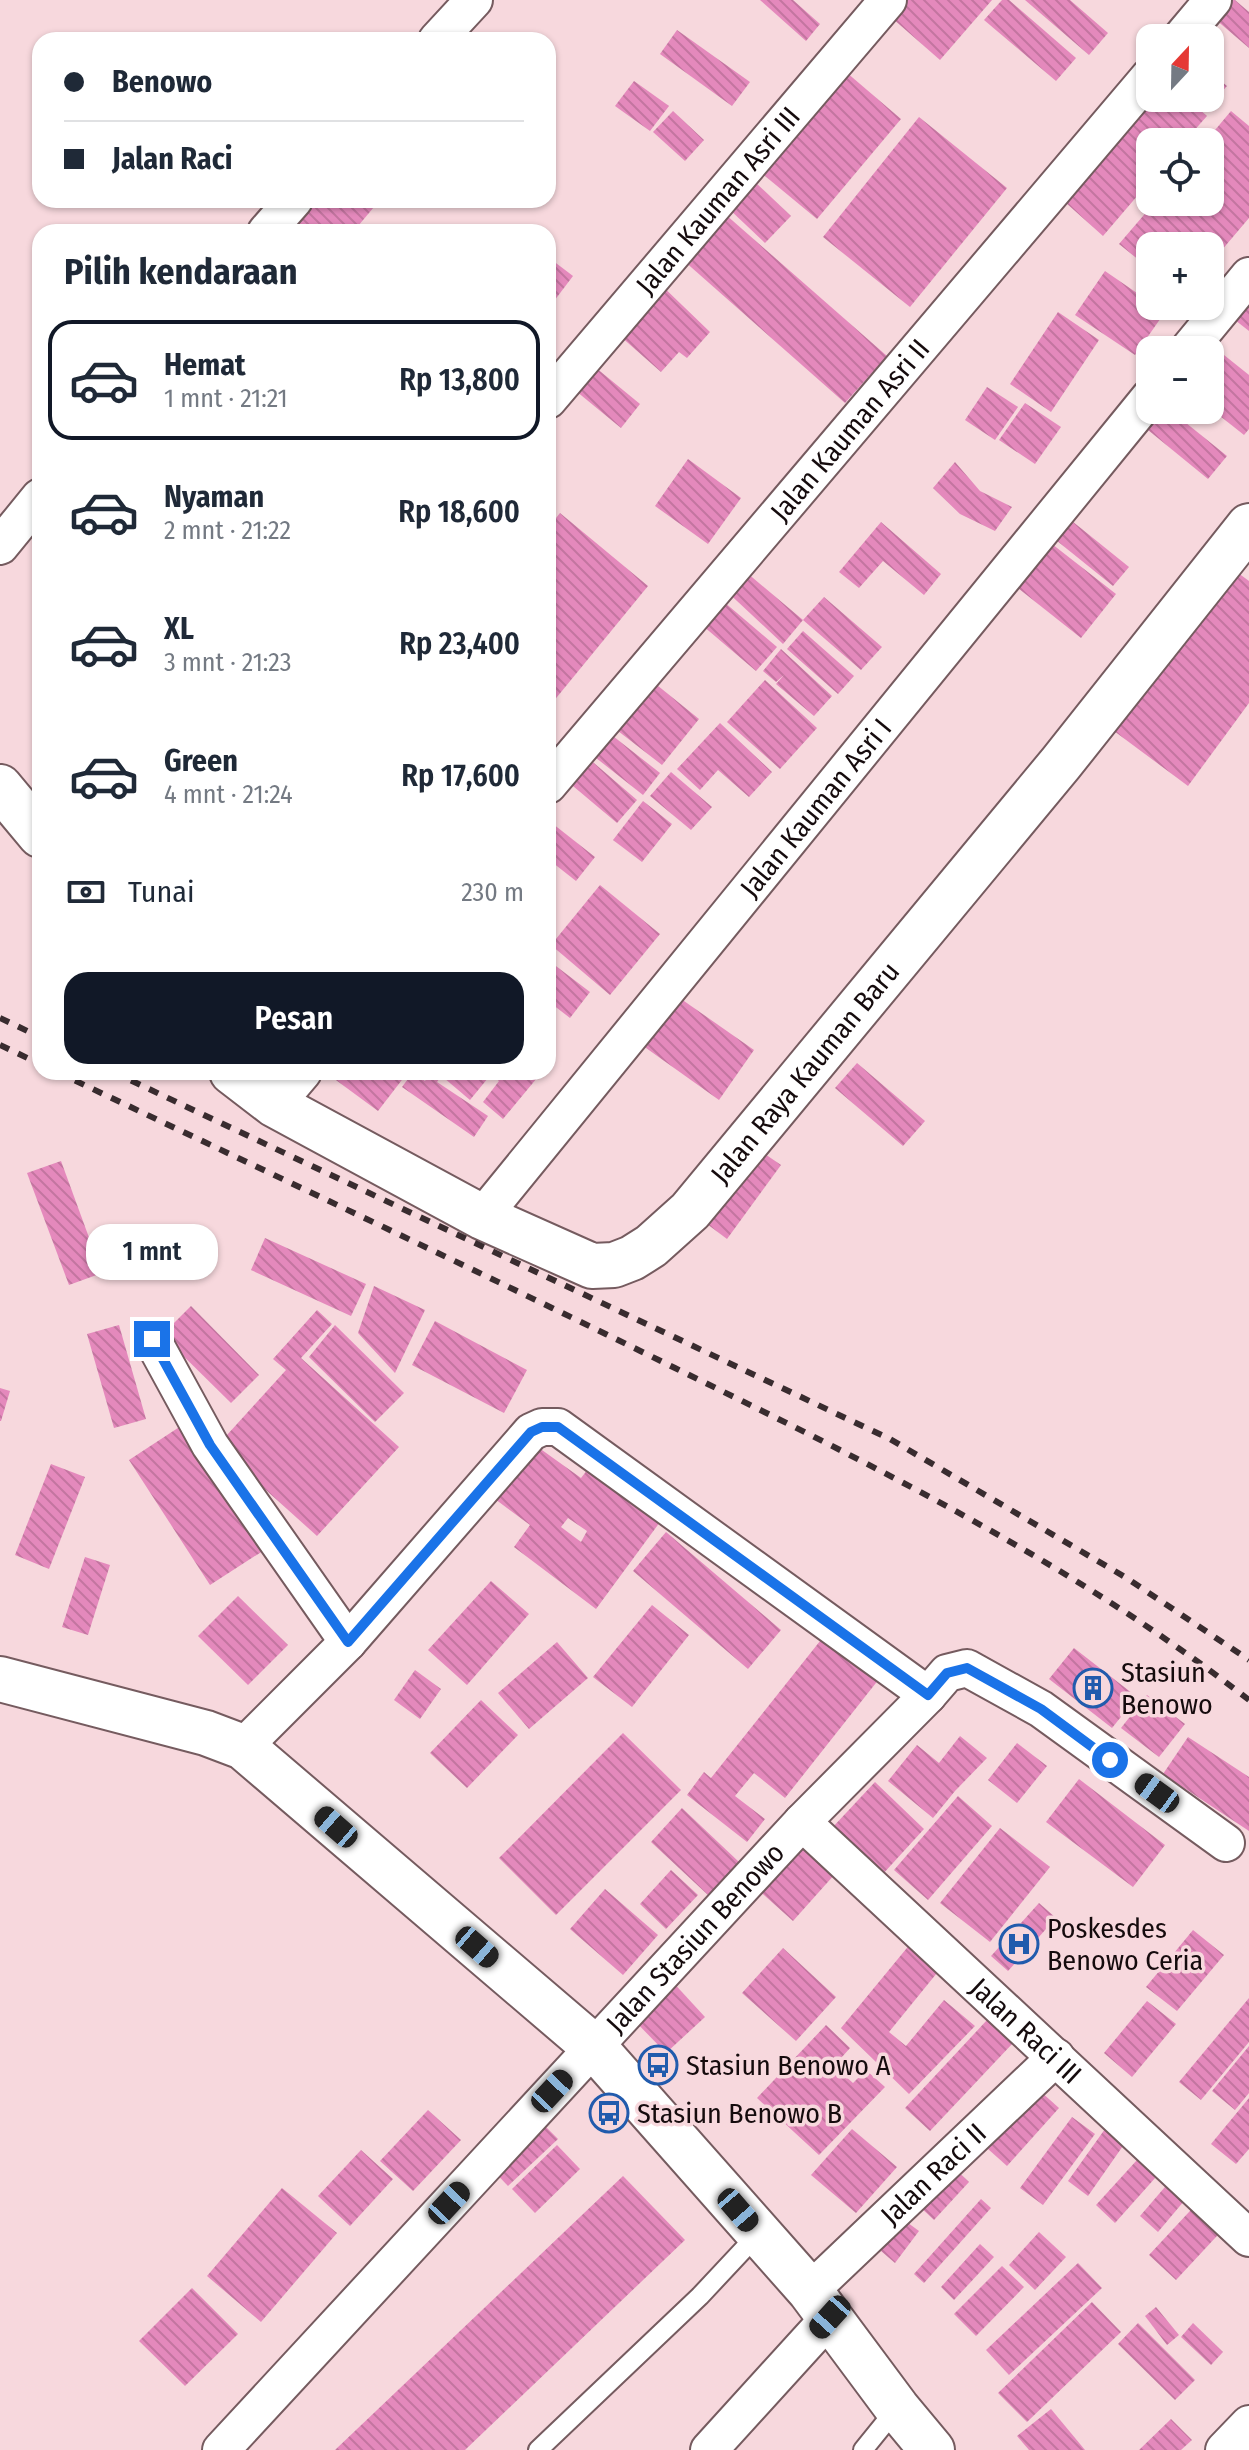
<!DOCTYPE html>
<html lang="id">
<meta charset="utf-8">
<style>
:root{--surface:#fff;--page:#f2f2f3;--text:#1f2937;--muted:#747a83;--line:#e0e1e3;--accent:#111827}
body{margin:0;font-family:"Fira Sans Condensed",sans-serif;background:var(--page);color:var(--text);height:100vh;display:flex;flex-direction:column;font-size:30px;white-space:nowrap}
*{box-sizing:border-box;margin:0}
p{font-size:26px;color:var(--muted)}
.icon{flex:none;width:44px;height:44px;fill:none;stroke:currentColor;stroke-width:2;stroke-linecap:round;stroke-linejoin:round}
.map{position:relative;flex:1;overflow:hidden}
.drawer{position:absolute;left:32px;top:224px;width:524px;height:856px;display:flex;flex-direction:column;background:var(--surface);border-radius:24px;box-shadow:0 2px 6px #0004}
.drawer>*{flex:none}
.hud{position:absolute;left:32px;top:32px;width:524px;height:176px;border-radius:24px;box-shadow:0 2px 6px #0004;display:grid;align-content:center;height:176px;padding:0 32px;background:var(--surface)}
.needle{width:52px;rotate:22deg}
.buttons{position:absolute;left:1136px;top:24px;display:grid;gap:16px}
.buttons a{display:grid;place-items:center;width:88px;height:88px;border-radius:16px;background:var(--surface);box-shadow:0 2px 6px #0004;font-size:40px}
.end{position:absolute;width:36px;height:36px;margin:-18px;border:10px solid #1a73e8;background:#fff;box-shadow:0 0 0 4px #fff}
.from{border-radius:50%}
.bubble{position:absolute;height:56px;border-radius:24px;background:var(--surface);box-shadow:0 2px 6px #0004;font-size:26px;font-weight:600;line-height:56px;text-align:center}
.car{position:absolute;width:24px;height:48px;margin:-24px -12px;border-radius:10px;box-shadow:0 0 6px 2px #0007;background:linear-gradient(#222 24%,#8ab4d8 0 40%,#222 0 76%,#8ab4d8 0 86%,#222 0)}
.hud b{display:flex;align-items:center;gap:28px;height:76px;font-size:30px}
.hud b+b{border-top:2px solid var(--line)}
.hud i{width:20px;height:20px;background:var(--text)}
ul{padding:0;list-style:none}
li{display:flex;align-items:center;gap:24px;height:120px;margin:0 16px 12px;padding:0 16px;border:4px solid transparent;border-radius:24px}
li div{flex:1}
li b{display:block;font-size:30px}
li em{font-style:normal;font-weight:600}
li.current{border-color:var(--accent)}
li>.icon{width:72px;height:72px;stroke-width:1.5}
h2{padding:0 32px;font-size:36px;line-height:96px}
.pay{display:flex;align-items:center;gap:20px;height:88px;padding:0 32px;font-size:30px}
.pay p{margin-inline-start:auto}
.action{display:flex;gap:16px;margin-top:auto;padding:16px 32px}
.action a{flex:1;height:92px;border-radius:24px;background:var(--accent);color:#fff;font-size:32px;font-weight:600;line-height:92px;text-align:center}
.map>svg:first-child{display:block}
</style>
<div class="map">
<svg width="1249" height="2450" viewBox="0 0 1249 2450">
<defs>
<pattern id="building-back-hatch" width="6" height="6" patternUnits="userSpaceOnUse" patternTransform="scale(2)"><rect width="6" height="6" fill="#e489bc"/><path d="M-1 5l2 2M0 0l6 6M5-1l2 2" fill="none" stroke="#c375a0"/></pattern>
</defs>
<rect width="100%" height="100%" fill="#f7d8dd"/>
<g fill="url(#building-back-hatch)" fill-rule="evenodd">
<polygon points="760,0 793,0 820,24 806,41"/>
<polygon points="893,0 992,0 940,60 884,11"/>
<polygon points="1002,0 1009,0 1076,58 1056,81 984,20"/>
<polygon points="1025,0 1070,0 1108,33 1089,55"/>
<polygon points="1220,0 1235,0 1249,12 1249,48 1208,13"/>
<polygon points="677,30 750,82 732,106 660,54"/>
<polygon points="839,66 901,119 817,219 754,167"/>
<polygon points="1210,72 1227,86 1209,106 1200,98 1210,98"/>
<polygon points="634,81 669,106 650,131 615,106"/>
<polygon points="1150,98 1186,98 1207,116 1184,142 1150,142 1150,181 1103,236 1056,194"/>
<polygon points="673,111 704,140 685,161 653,132"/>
<polygon points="1231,111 1249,126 1249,218 1210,264 1210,246 1150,246 1150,269 1119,244 1155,202 1210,202 1210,142 1205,142"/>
<polygon points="919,117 1007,188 910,307 823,237"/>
<polygon points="755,182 791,216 765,243 728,208"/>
<polygon points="238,200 254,200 247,208"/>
<polygon points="301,200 366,200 374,207 353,232 274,232"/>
<polygon points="725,214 887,356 845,403 683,260"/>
<polygon points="548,257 573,276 548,309"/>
<polygon points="1105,271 1150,302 1150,306 1156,306 1165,312 1135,355 1075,315"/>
<polygon points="655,279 710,332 687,358 679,352 661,372 611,328"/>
<polygon points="1249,283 1249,331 1226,313"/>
<polygon points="1058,312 1099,340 1051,412 1010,384"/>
<polygon points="1209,343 1249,375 1249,429 1244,435 1210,408"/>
<polygon points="584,358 640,404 621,428 565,382"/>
<polygon points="987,387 1018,407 995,440 965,420"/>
<polygon points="1025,403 1061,427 1035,464 999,440"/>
<polygon points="1150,410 1170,410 1227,456 1208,479 1137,421"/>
<polygon points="688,459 741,498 708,544 655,506"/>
<polygon points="955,462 980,491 1012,507 995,531 960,514 933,488"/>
<polygon points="560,513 648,586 548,708 548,528"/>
<polygon points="1062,513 1129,567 1113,586 1046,532"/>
<polygon points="881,522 941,574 924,595 883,561 859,588 839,572"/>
<polygon points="1043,537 1116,594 1081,638 1009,581"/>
<polygon points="740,567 803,620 783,644 721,586"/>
<polygon points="1234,570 1249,581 1249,703 1188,786 1114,731"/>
<polygon points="717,596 777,647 756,671 696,620"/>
<polygon points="824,597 882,647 861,670 803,620"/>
<polygon points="803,631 854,676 838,694 787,649"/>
<polygon points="781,649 832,696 814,716 776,684 784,675 776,682 763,671"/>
<polygon points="647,677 699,719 662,765 609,724"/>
<polygon points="765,680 817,728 780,769 727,722"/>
<polygon points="720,723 772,772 749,797 718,770 700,790 677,769"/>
<polygon points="604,729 660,773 643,795 586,750"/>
<polygon points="587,757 637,800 617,823 567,781"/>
<polygon points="671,772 712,807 691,830 650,796"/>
<polygon points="643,801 672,824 642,862 613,840"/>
<polygon points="548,820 595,857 576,881 548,859"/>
<polygon points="600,885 660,934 610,995 551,945"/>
<polygon points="548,960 590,992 570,1018 548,1001"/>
<polygon points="674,994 754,1050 719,1100 639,1043"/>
<polygon points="857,1063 925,1121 903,1146 835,1088"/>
<polygon points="325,1072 408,1072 378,1111"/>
<polygon points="413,1072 425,1081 430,1072 444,1072 437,1082 488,1116 474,1137 402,1087"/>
<polygon points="449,1072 480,1072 488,1078 470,1100 444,1078"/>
<polygon points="487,1072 529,1072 537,1078 503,1119 483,1102 499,1081"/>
<polygon points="756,1148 781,1165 727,1239 703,1221"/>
<polygon points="61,1161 102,1273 69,1285 27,1173"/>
<polygon points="265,1238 366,1284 351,1316 251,1270"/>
<polygon points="374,1286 425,1310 395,1373 358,1333"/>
<polygon points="191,1306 259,1375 231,1403 162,1335"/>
<polygon points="317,1310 332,1324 301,1358 399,1447 317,1536 217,1446 286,1370 273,1359"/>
<polygon points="435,1321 527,1370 504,1413 412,1365"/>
<polygon points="119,1325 146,1419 114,1428 87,1334"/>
<polygon points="335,1325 404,1393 375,1422 309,1357"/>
<polygon points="0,1388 10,1391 1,1421 0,1421"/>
<polygon points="187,1422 269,1547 210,1585 129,1460"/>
<path d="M535,1445l46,33 7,-9 72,53 -64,87 -82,-62 16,-22 -35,-26zM568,1518l19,13 -6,11 -20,-15z"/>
<polygon points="51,1464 85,1477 49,1569 15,1555"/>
<polygon points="666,1532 781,1630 748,1669 633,1571"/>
<polygon points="85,1557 110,1565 88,1635 62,1627"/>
<polygon points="491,1581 529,1614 467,1685 428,1650"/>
<polygon points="238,1596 288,1645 248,1685 198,1636"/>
<polygon points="652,1605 689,1635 632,1707 593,1677"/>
<polygon points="828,1631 883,1674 785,1798 754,1773 735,1796 765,1819 747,1842 687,1795 704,1772 711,1778"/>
<polygon points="557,1642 588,1678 529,1729 498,1693"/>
<polygon points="1074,1648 1137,1697 1112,1728 1049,1679"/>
<polygon points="415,1670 441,1689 420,1719 394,1700"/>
<polygon points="1147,1695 1185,1724 1159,1757 1121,1728"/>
<polygon points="481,1700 518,1735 467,1788 430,1753"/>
<polygon points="623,1733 681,1790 556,1915 499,1858"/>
<polygon points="960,1736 987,1758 955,1791 933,1818 888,1781 917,1745 939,1763"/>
<polygon points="1188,1737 1249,1777 1249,1831 1163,1774"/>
<polygon points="1017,1743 1047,1766 1017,1803 988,1780"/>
<polygon points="1079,1779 1165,1845 1133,1887 1046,1822"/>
<polygon points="875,1782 924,1829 882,1875 831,1829"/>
<polygon points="958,1796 992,1826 928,1900 894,1870"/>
<polygon points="682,1808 739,1862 708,1895 651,1842"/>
<polygon points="1000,1828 1050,1867 990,1942 940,1903"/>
<polygon points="796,1842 835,1874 793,1921 756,1888"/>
<polygon points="671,1870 698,1895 666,1929 640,1904"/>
<polygon points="605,1889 658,1935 623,1975 570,1929"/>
<polygon points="1039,1903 1056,1918 1008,1971 991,1956"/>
<polygon points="1193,1930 1224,1955 1177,2011 1146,1987"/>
<polygon points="911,1943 941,1968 889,2032 906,2046 944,2000 975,2026 909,2094 841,2028"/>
<polygon points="783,1948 836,1997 796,2041 742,1993"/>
<polygon points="669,1978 705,2017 666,2053 629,2015"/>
<polygon points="1249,1998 1249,2042 1201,2100 1179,2082"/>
<polygon points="1147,2001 1176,2024 1132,2077 1104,2053"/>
<polygon points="988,2019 1013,2043 930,2131 905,2108"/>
<polygon points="826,2025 850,2048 834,2066 853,2083 866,2070 885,2087 819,2155 757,2098"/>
<polygon points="1249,2046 1249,2093 1235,2110 1212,2091"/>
<polygon points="1040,2091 1059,2108 1007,2166 988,2149"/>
<polygon points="1249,2098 1249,2149 1236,2164 1211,2144"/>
<polygon points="428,2110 461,2140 413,2191 380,2161"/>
<polygon points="1072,2117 1095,2134 1043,2205 1020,2188"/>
<polygon points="538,2119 558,2139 508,2186 489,2166"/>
<polygon points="852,2129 897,2167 856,2213 811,2175"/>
<polygon points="1105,2129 1125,2143 1088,2196 1068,2181"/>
<polygon points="557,2145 580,2169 535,2213 512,2189"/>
<polygon points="361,2150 393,2179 350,2226 318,2196"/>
<polygon points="1137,2160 1156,2177 1115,2223 1096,2205"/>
<polygon points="953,2167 969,2182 934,2220 918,2205"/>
<polygon points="1177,2173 1195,2188 1158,2232 1140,2216"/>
<polygon points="623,2176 685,2240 465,2450 335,2450"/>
<polygon points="282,2188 337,2233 261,2322 207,2276"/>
<polygon points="1202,2198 1229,2223 1176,2280 1149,2255"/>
<polygon points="981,2199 991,2208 924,2283 914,2274"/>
<polygon points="904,2220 919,2231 895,2263 881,2251"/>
<polygon points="1039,2232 1066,2257 1035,2290 1009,2265"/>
<polygon points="980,2244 994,2257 954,2300 941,2287"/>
<polygon points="1078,2263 1102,2288 1009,2375 986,2350"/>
<polygon points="1002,2266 1024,2287 976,2336 954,2314"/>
<polygon points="192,2288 238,2334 185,2386 139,2341"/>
<polygon points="1092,2302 1121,2332 1027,2422 998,2393"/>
<polygon points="1156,2307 1179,2335 1167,2345 1145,2316"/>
<polygon points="1138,2323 1195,2380 1175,2400 1118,2344"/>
<polygon points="1193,2323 1223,2352 1211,2365 1181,2337"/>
<polygon points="1051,2409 1085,2450 1029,2450 1017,2436"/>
<polygon points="1171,2419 1192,2440 1181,2450 1139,2450"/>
</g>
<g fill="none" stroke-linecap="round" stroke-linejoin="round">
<g stroke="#755b5f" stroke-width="22">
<g id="lane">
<polyline points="538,2450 700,2296 759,2233"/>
<polyline points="863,2450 897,2408"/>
</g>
</g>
<g stroke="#755b5f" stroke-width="40">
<g id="street">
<polyline points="1181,38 1213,0"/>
<polyline points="437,40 474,0"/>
<polyline points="266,232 294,200"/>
<polyline points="1188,350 1249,276"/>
<path id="s1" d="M548,400l340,-400"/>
<polyline points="0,546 40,497"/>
<path id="s2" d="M548,785l602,-709"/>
<polyline points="275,1105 303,1072"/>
<path id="s3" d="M482,1217l668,-820"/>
<polyline points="152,1339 210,1445 348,1642"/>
<polyline points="243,1747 348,1642 531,1432 542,1427 558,1427 928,1695"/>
<path id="s4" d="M802,1822l447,416"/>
<path id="s5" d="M810,2291l246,-234"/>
<path id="s6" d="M221,2450l581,-628 126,-127 19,-22 20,-5 74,41 185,134"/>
<polyline points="709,2450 830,2317"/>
<polyline points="1224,2450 1249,2424"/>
</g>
</g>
<g stroke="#755b5f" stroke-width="48">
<g id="secondary">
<polyline points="0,787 40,835"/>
<path id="s7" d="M232,1072l43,33 207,112 110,49 22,-1 18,-7 19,-12 39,-35 371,-448 188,-237"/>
<polyline points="0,1679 206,1733 243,1747 594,2047 810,2291 897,2408 932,2450"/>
</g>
</g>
<use href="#lane" stroke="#fff" stroke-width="18"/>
<use href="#street" stroke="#fff" stroke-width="36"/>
<use href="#secondary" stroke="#fff" stroke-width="44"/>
<g stroke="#392c2f" stroke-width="6" stroke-dasharray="10 10" stroke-linecap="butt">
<polyline points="0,1018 40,1037"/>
<polyline points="0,1045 40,1064"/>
<path d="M57,1072c206,98 413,195 618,296 198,97 399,196 574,332"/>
<polyline points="113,1072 890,1439 1125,1577 1249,1660"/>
</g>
</g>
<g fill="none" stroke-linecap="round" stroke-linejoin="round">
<polyline stroke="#1a73e8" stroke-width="10" points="152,1339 210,1445 348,1642 531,1432 542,1427 558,1427 928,1695 947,1673 967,1668 1041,1709 1110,1760"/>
</g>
<defs>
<g id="building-ring" transform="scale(2)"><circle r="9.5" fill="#f7d8dd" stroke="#215bad" stroke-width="1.5"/><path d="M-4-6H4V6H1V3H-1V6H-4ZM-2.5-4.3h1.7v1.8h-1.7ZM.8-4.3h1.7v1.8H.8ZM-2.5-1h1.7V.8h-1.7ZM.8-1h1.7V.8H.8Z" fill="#215bad"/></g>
<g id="hospital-ring" transform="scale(2)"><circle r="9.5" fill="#f7d8dd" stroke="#215bad" stroke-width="1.5"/><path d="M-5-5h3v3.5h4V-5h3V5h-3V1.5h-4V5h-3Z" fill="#215bad"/></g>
<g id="bus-ring" transform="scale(2)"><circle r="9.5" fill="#f7d8dd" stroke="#215bad" stroke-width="1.5"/><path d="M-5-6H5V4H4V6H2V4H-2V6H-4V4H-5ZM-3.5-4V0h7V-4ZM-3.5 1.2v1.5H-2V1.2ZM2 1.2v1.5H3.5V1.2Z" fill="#215bad"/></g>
</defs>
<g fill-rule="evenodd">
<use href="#building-ring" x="1093" y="1688"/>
<use href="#hospital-ring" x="1019" y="1944"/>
<use href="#bus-ring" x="658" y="2065"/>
<use href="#bus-ring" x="609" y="2113"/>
</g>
<g text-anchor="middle" stroke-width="7" stroke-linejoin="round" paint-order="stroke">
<g font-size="28" fill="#150b0d" stroke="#f7d8dd">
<text dy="10" stroke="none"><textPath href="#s1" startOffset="262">Jalan Kauman Asri III</textPath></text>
<text dy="10" stroke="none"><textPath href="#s2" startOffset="466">Jalan Kauman Asri II</textPath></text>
<text dy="10" stroke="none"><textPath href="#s3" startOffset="528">Jalan Kauman Asri I</textPath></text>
<text dy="10" stroke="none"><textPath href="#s7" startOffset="706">Jalan Raya Kauman Baru</textPath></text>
<text dy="10" stroke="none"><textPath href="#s6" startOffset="698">Jalan Stasiun Benowo</textPath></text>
<text dy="10" stroke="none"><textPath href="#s4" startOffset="306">Jalan Raci III</textPath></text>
<text dy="10" stroke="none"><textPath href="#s5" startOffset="170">Jalan Raci II</textPath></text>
</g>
<g font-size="28" fill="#150b0d" stroke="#f7d8dd" text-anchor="start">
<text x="1121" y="1682">Stasiun<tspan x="1121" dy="32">Benowo</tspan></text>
<text x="1047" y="1938">Poskesdes<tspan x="1047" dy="32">Benowo Ceria</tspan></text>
<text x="686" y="2075">Stasiun Benowo A</text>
<text x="637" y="2123">Stasiun Benowo B</text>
</g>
</g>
</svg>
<div class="buttons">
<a><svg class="needle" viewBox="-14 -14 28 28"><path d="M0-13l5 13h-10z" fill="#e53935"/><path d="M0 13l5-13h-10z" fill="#747a83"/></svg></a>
<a><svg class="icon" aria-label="locate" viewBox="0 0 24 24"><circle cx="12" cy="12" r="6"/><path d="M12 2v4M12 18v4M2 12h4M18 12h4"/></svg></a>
<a>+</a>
<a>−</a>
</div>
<i class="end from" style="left:1110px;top:1760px"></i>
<i class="end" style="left:152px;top:1339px"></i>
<div class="bubble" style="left:86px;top:1224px;width:132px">1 mnt</div>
<i class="car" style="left:1157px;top:1793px;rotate:306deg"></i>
<i class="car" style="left:336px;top:1827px;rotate:311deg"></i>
<i class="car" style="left:477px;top:1947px;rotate:131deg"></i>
<i class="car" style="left:552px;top:2091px;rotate:43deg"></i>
<i class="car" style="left:449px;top:2203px;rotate:43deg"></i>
<i class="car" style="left:738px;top:2210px;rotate:139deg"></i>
<i class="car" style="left:830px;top:2317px;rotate:222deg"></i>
<div class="hud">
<b><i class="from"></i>Benowo</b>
<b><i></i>Jalan Raci</b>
</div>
<section class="drawer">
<h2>Pilih kendaraan</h2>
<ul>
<li class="current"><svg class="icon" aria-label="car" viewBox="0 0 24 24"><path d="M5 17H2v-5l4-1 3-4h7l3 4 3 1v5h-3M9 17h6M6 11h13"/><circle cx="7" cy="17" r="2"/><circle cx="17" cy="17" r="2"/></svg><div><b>Hemat</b><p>1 mnt · 21:21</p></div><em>Rp 13,800</em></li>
<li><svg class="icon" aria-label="car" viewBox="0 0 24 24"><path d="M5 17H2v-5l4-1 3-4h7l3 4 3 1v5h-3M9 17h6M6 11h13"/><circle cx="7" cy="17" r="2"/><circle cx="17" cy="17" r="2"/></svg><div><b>Nyaman</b><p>2 mnt · 21:22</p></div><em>Rp 18,600</em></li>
<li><svg class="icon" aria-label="car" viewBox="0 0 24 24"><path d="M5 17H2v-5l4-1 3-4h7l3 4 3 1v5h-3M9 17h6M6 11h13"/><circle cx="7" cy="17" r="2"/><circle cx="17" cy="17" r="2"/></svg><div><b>XL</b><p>3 mnt · 21:23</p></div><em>Rp 23,400</em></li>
<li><svg class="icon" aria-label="car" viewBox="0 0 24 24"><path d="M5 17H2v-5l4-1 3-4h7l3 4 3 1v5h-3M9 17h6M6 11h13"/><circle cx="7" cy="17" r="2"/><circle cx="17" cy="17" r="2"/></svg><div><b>Green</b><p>4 mnt · 21:24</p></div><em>Rp 17,600</em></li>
</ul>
<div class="pay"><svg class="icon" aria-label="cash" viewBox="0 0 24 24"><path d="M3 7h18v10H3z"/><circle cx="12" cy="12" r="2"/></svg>Tunai<p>230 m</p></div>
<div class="action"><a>Pesan</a></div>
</section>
</div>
